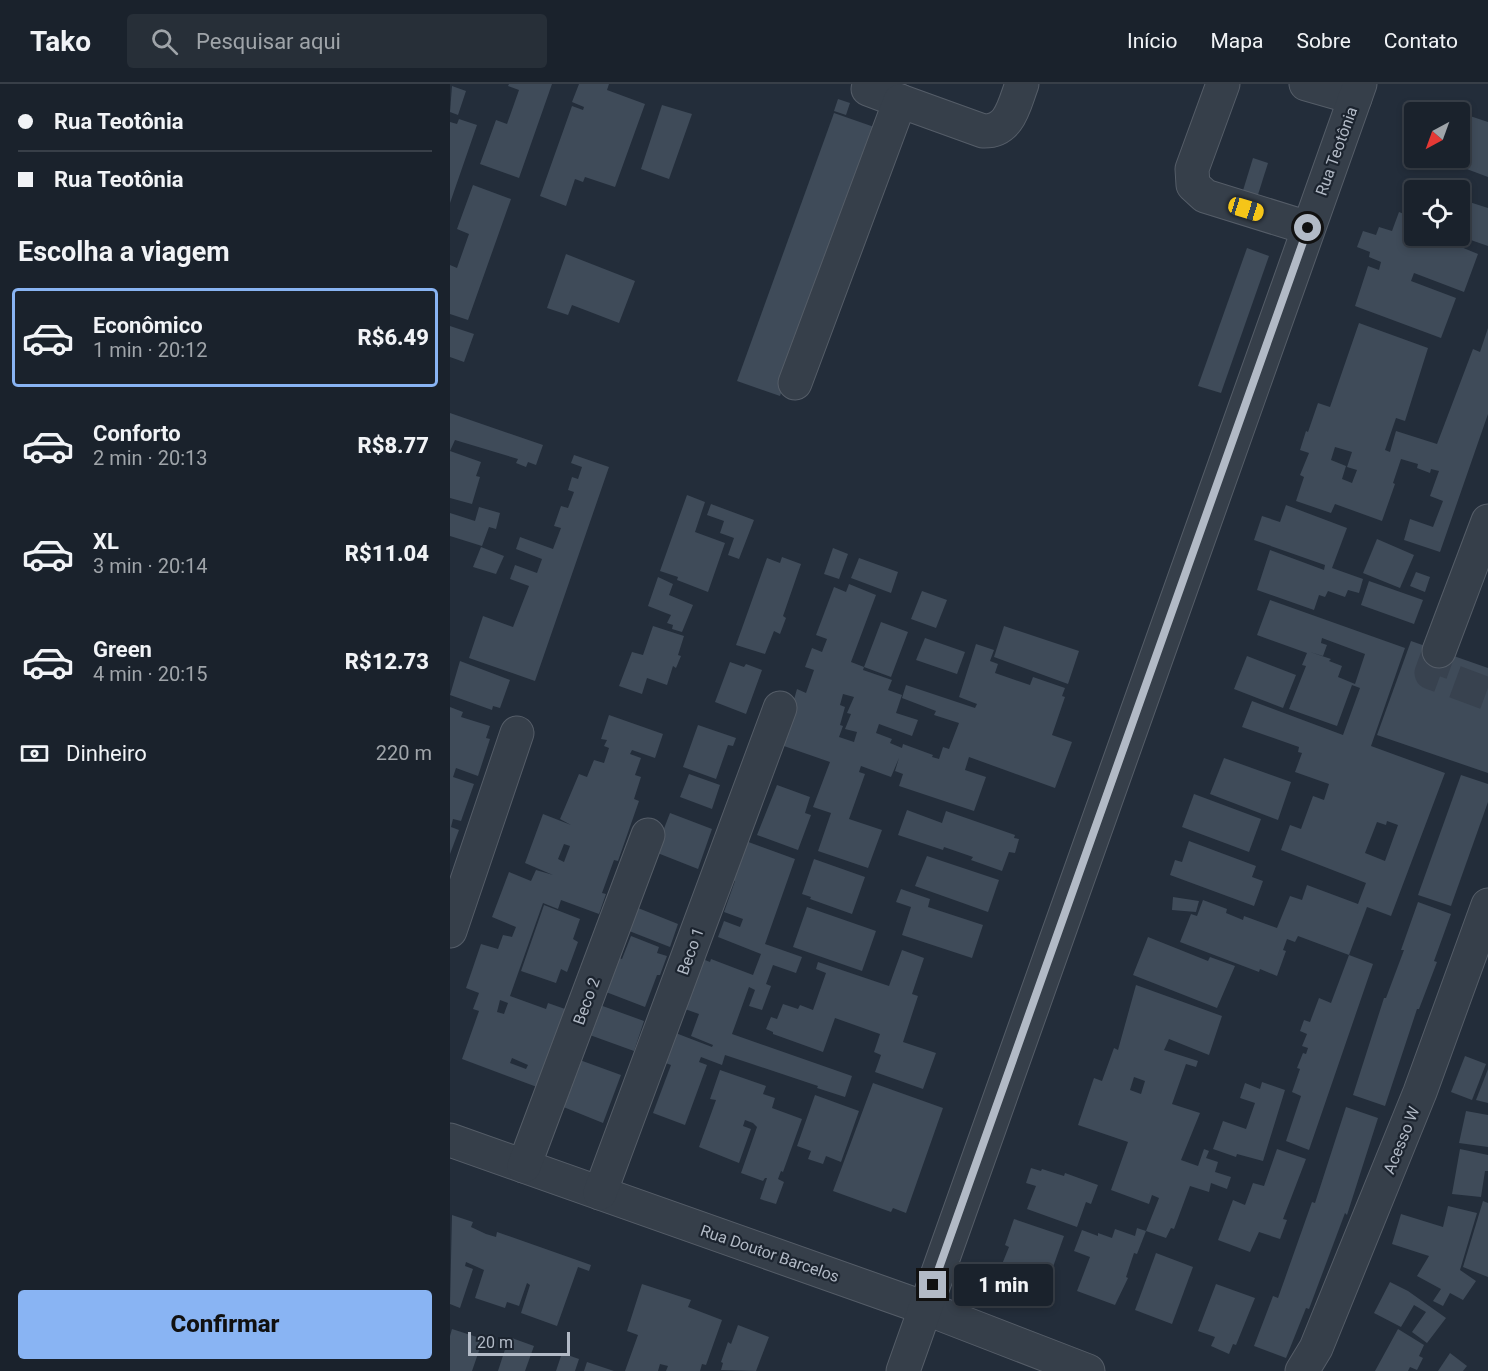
<!DOCTYPE html>
<html lang="pt">
<meta charset="utf-8">
<style>
:root{--surface:#1a222c;--page:#272f38;--text:#f1f3f6;--muted:#9fa4a9;--line:#383f48;--accent:#89b4f3}
body{margin:0;font-family:Roboto,sans-serif;background:var(--page);color:var(--text);height:100vh;display:flex;flex-direction:column;font-size:22px;white-space:nowrap}
*{box-sizing:border-box;margin:0}
p{font-size:20px;color:var(--muted)}
.icon{flex:none;width:33px;height:33px;fill:none;stroke:currentColor;stroke-width:2;stroke-linecap:round;stroke-linejoin:round}
.map{position:relative;flex:1;overflow:hidden}
.sheet{display:flex;flex-direction:column;background:var(--surface);width:450px}
.sheet>*{flex:none}
.banner{display:grid;align-content:center;height:132px;padding:0 18px;background:var(--surface)}
.needle{width:39px;rotate:221deg}
.controls{position:absolute;left:954px;top:18px;display:grid;gap:12px}
.controls a{display:grid;place-items:center;width:66px;height:66px;border-radius:6px;background:var(--surface);box-shadow:0 3px 9px #0003,0 0 0 2px var(--line);font-size:30px}
.scale{position:absolute;left:18px;bottom:15px;width:102px;box-sizing:border-box;padding-left:6px;border:3px solid #b2bac6;border-top:0;font-size:16px;line-height:21px;white-space:nowrap;color:#b2bac6;-webkit-text-stroke:4px #1c242f;paint-order:stroke}
.end{position:absolute;width:27px;height:27px;margin:-14px;border:8px solid #b2bac6;background:#111;box-shadow:0 0 0 3px #111}
.from{border-radius:50%}
.bubble{position:absolute;height:42px;border-radius:6px;background:var(--surface);box-shadow:0 3px 9px #0003,0 0 0 2px var(--line);font-size:20px;font-weight:800;line-height:42px;text-align:center}
.car{position:absolute;width:18px;height:36px;margin:-18px -9px;border-radius:8px;box-shadow:0 0 4px 2px #0007;background:linear-gradient(#f5c518 24%,#345 0 40%,#f5c518 0 76%,#345 0 86%,#f5c518 0)}
.banner b{display:flex;align-items:center;gap:21px;height:57px;font-size:22px}
.banner b+b{border-top:2px solid var(--line)}
.banner i{width:15px;height:15px;background:var(--text)}
ul{padding:0;list-style:none}
li{display:flex;align-items:center;gap:18px;height:99px;margin:0 12px 9px;padding:0 6px;border:3px solid transparent;border-radius:6px}
li div{flex:1}
li b{display:block;font-size:22px}
li em{font-style:normal;font-weight:800}
li.on{border-color:var(--accent)}
li>.icon{width:54px;height:54px;stroke-width:1.5}
h2{padding:0 18px;font-size:27px;line-height:72px}
.pay{display:flex;align-items:center;gap:15px;height:66px;padding:0 18px;font-size:22px}
.pay p{margin-inline-start:auto}
.cta{display:flex;gap:12px;margin-top:auto;padding:12px 18px}
.cta a{flex:1;height:69px;border-radius:6px;background:var(--accent);color:#111;font-size:24px;font-weight:800;line-height:69px;text-align:center}
header{display:flex;align-items:center;gap:36px;box-sizing:border-box;height:84px;padding:0 30px;background:var(--surface);border-bottom:2px solid var(--line)}
header strong{font-size:28px}
nav{display:flex;gap:33px;margin-inline-start:auto;font-size:21px}
.search{width:420px;height:54px;background:var(--page);display:flex;align-items:center;gap:15px;box-sizing:border-box;padding:0 21px;border-radius:6px;color:var(--muted);font-size:22px}
main{display:flex;flex:1;min-height:0}
.map>svg:first-child{display:block}
</style>
<header>
<strong>Tako</strong>
<div class="search"><svg class="icon" aria-label="search" viewBox="0 0 24 24"><circle cx="10" cy="10" r="6"/><path d="M15 15l6 6"/></svg>Pesquisar aqui</div>
<nav><a>Início</a><a>Mapa</a><a>Sobre</a><a>Contato</a></nav>
</header>
<main>
<section class="sheet">
<div class="banner">
<b><i class="from"></i>Rua Teotônia</b>
<b><i></i>Rua Teotônia</b>
</div>
<h2>Escolha a viagem</h2>
<ul>
<li class="on"><svg class="icon" aria-label="car" viewBox="0 0 24 24"><path d="M5 17H2v-5l4-1 3-4h7l3 4 3 1v5h-3M9 17h6M6 11h13"/><circle cx="7" cy="17" r="2"/><circle cx="17" cy="17" r="2"/></svg><div><b>Econômico</b><p>1 min · 20:12</p></div><em>R$6.49</em></li>
<li><svg class="icon" aria-label="car" viewBox="0 0 24 24"><path d="M5 17H2v-5l4-1 3-4h7l3 4 3 1v5h-3M9 17h6M6 11h13"/><circle cx="7" cy="17" r="2"/><circle cx="17" cy="17" r="2"/></svg><div><b>Conforto</b><p>2 min · 20:13</p></div><em>R$8.77</em></li>
<li><svg class="icon" aria-label="car" viewBox="0 0 24 24"><path d="M5 17H2v-5l4-1 3-4h7l3 4 3 1v5h-3M9 17h6M6 11h13"/><circle cx="7" cy="17" r="2"/><circle cx="17" cy="17" r="2"/></svg><div><b>XL</b><p>3 min · 20:14</p></div><em>R$11.04</em></li>
<li><svg class="icon" aria-label="car" viewBox="0 0 24 24"><path d="M5 17H2v-5l4-1 3-4h7l3 4 3 1v5h-3M9 17h6M6 11h13"/><circle cx="7" cy="17" r="2"/><circle cx="17" cy="17" r="2"/></svg><div><b>Green</b><p>4 min · 20:15</p></div><em>R$12.73</em></li>
</ul>
<div class="pay"><svg class="icon" aria-label="cash" viewBox="0 0 24 24"><path d="M3 7h18v10H3z"/><circle cx="12" cy="12" r="2"/></svg>Dinheiro<p>220 m</p></div>
<div class="cta"><a>Confirmar</a></div>
</section>
<div class="map">
<svg width="1038" height="1287" viewBox="0 0 1038 1287">
<rect width="100%" height="100%" fill="#232d3a"/>
<g fill="#3f4b59" fill-rule="evenodd">
<polygon points="59,0 102,0 69,94 30,80 46,36 57,40 69,6 58,2"/>
<polygon points="129,0 159,0 157,6 195,20 165,103 135,93 133,98 125,95 116,122 90,112 122,22 133,26 134,23 122,18"/>
<polygon points="2,2 16,7 8,31 0,28"/>
<polygon points="388,15 400,19 396,31 384,27"/>
<polygon points="212,21 242,30 219,95 191,85"/>
<polygon points="384,29 427,44 330,312 287,297"/>
<polygon points="1014,30 1038,38 1038,93 998,78 1000,74 1010,74 1010,44"/>
<polygon points="9,35 27,41 0,119 0,38 7,40"/>
<polygon points="803,74 818,79 806,117 791,113"/>
<polygon points="23,101 61,115 18,236 0,230 0,181 7,184 19,150 7,145"/>
<polygon points="1010,115 1038,124 1038,162 1015,154 1011,163 1028,170 1014,208 964,189 961,197 1006,214 991,254 905,222 918,182 929,186 931,178 919,173 920,168 907,163 913,147 926,151 929,143 942,147 949,128 964,134 964,152 1010,152"/>
<polygon points="797,164 819,172 771,309 748,302"/>
<polygon points="116,170 185,197 169,239 122,221 118,231 97,224"/>
<path d="M909,239l69,25 -23,73 -9,-3 -11,32 5,2 6,-21 41,13 36,-95 7,3 8,-24v86l-48,138 -36,-12 6,-21 23,8 10,-26 -13,-5 9,-25 -8,-2 -1,4 -13,-5 1,-4 -17,-5 -8,24 2,1 -13,37 -47,-17 -4,9 -35,-12 8,-24 -4,-2 9,-22 -9,-3 6,-19 2,1 10,-29 12,4zM885,363l17,5 -5,15 10,3 -5,13 -10,-4 4,-13 -15,-6z"/>
<polygon points="0,242 24,250 14,278 0,273"/>
<polygon points="0,329 93,361 86,381 78,378 76,383 66,379 68,375 5,356 0,367 31,378 26,392 30,393 22,420 0,414"/>
<polygon points="124,371 159,383 85,597 19,574 33,532 63,543 79,502 60,495 65,481 87,489 92,475 66,465 70,453 103,465 111,444 104,442 111,422 118,424 124,408 118,406 122,393 128,395 132,383 121,379"/>
<polygon points="237,411 255,418 245,448 275,459 258,508 227,496 228,493 210,487"/>
<polygon points="261,420 304,436 289,475 278,471 284,454 270,449 274,437 257,431"/>
<polygon points="836,421 897,444 882,484 913,495 909,509 898,506 895,513 878,507 875,513 869,511 864,526 807,506 820,466 874,486 875,481 804,456 812,432 830,438"/>
<polygon points="29,423 50,429 46,445 39,443 32,462 0,452 0,429 25,437"/>
<polygon points="927,455 964,471 950,504 913,489"/>
<polygon points="31,463 54,472 46,490 23,483"/>
<polygon points="383,464 398,470 389,495 374,490"/>
<polygon points="332,473 351,480 333,532 336,534 330,550 324,547 315,570 286,561 317,474 330,479"/>
<polygon points="409,474 448,488 441,509 401,494"/>
<polygon points="966,488 980,493 975,508 960,502"/>
<polygon points="208,493 223,500 219,511 243,521 232,548 222,545 223,541 217,539 221,531 198,522"/>
<polygon points="919,497 973,516 964,540 911,521"/>
<path d="M399,500l27,11 -25,67 13,5 17,-45 27,10 -17,45 -27,-10 -1,3 29,10 -4,10 14,5 -6,18 22,7 -6,16 -33,-12 -3,9 16,6 -2,4 12,5 1,-4 30,11 -1,2 7,2 4,-12 6,2 10,-26 -25,-8 2,-4 -34,-13 4,-13 69,23 2,-4 -18,-7 17,-53 18,6 -4,11 8,3 -3,9 35,12 3,-8 32,11 -3,8 3,1 -13,38 20,7 -17,46 -86,-31 -4,13 21,7 -12,34 -75,-25 4,-12 -8,-3 4,-13 -8,19 -30,-11 -2,6 6,2 -16,45 33,11 -14,38 -50,-17 13,-38 -18,-6 17,-45 -49,-17 16,-56 9,4 8,-23 -9,-3 7,-19 10,4 5,-13 -11,-4 18,-48 12,5zM393,610l11,3 -7,16 4,1 -6,15 12,3 -3,10 -15,-5 4,-11 -3,-1 5,-18 -5,-2z"/>
<polygon points="472,507 497,516 486,544 461,535"/>
<path d="M820,516l135,48 -34,98 74,27 -54,143 -24,-9 -18,48 -51,-19 -3,6 -8,-3 -4,11 3,1 -9,25 -17,-7 -1,3 -79,-30 11,-28 6,2 6,-16 24,9 -1,4 17,7 1,-4 33,12 13,-32 12,4 5,-15 51,19 8,-21 -85,-33 9,-25 11,4 12,-33 11,4 5,-16 -34,-12 7,-19 -4,-1 1,-5 -57,-20 10,-26 91,34 17,-47 -8,-3 -15,41 -48,-17 17,-43 -4,-1 5,-12 -50,-18zM872,554l43,16 -10,30 -17,-7 4,-11 -13,-5 2,-2 -21,-7 13,4 4,-11 -6,-2zM937,737l11,4 -13,36 -20,-8 12,-31 9,3z"/>
<polygon points="203,542 234,552 228,571 231,572 226,584 223,582 217,601 197,594 192,610 169,602 182,568 193,571"/>
<polygon points="554,542 629,567 618,600 544,573"/>
<polygon points="475,554 515,568 507,590 466,576"/>
<polygon points="961,557 1038,584 1038,689 927,651"/>
<polygon points="797,572 846,591 833,624 784,605"/>
<polygon points="10,577 60,596 50,624 43,622 42,626 0,611"/>
<polygon points="280,578 294,583 296,580 312,586 296,630 265,618"/>
<polygon points="0,623 13,628 11,633 40,642 36,654 40,655 28,692 6,684 3,693 24,700 11,737 3,735 1,743 9,746 0,770"/>
<path d="M159,631l54,19 -8,24 -23,-8 -2,4 11,4 -6,17 6,2 -7,22 5,2 -21,60 -4,-1 -12,33 4,1 -7,20 -38,-14 -3,9 -15,-6 -33,93 36,13 2,-6 17,6 -28,78 -75,-28 17,-48 -6,-2 6,-16 -13,-5 15,-44 17,5 5,-14 9,2 4,-10 -24,-10 17,-45 22,9 5,-11 17,5 -28,-12 18,-49 28,11 -11,-6 19,-45 8,3 7,-17 10,3 5,-15 -5,-2 3,-6 -6,-1zM114,760l6,2 -6,16 -6,-3zM50,916l8,3 -4,11 -7,-2zM62,974l16,7 -2,4 -16,-6z"/>
<polygon points="248,641 286,654 283,662 278,661 266,695 233,683"/>
<polygon points="774,674 841,698 828,736 760,710"/>
<polygon points="239,690 270,701 262,725 230,713"/>
<polygon points="1011,691 1038,700 1038,718 1001,822 968,811"/>
<polygon points="327,701 360,713 355,729 361,731 348,766 307,751"/>
<polygon points="744,710 811,735 799,768 732,743"/>
<polygon points="457,726 492,739 496,727 565,751 564,754 569,755 565,769 559,768 552,787 521,776 523,773 494,763 493,766 448,751"/>
<polygon points="220,729 262,745 248,785 205,768"/>
<polygon points="293,756 345,775 315,860 352,873 346,889 323,881 316,900 321,902 312,926 299,922 305,906 299,903 282,950 402,992 395,1013 367,1004 368,1002 275,971 272,981 251,973 249,978 257,981 235,1041 203,1029 221,981 213,978 223,948 262,963 263,961 241,952 249,930 232,924 250,874 260,878 261,875 303,891 311,870 268,853 274,837 290,843 293,835 274,828 285,797 279,795"/>
<polygon points="739,757 806,782 802,793 813,797 804,822 720,791 725,776 732,778"/>
<polygon points="477,772 549,796 538,828 465,802"/>
<polygon points="364,775 415,793 402,830 360,815 361,813 352,810"/>
<polygon points="451,805 480,815 478,823 533,841 522,874 452,851 461,823 446,818"/>
<polygon points="723,813 749,817 746,828 722,826"/>
<polygon points="968,818 1001,830 984,877 987,878 969,925 967,925 935,1022 903,1011 934,914 936,914 954,866 951,866"/>
<polygon points="94,821 130,835 123,855 128,858 117,888 111,885 106,899 71,887"/>
<polygon points="183,822 228,840 220,863 174,845"/>
<polygon points="357,823 426,847 412,887 343,863"/>
<polygon points="181,852 209,863 207,869 217,872 210,891 207,891 195,923 156,908 169,874 172,875"/>
<polygon points="698,853 758,877 760,873 785,882 767,924 683,891"/>
<polygon points="452,866 474,874 462,910 468,912 453,958 486,969 473,1005 425,988 431,971 424,968 430,950 385,934 373,968 323,950 323,948 316,945 321,933 327,935 333,920 348,925 350,921 363,926 376,889 366,885 368,878 439,902"/>
<polygon points="899,871 923,880 859,1066 836,1057 851,1012 842,1008 850,985 847,984 853,969 856,970 858,964 852,962 857,950 850,947 854,936 860,938 869,914 881,919"/>
<path d="M686,901l86,31 -13,39 -40,-16 -4,9 -1,2 34,11 -2,6 -10,-3 -14,40 28,9 -19,47 17,6 6,-17 5,2 -3,7 12,4 -3,10 16,5 -4,12 -16,-6 -2,9 -19,-6 -16,43 -3,-1 -5,10 -20,-7 13,-33 -7,-3 -3,9 -38,-14 17,-48 -50,-17 16,-47 8,3 12,-33 4,2zM684,993l11,4 -4,13 -11,-4z"/>
<polygon points="147,920 194,937 184,967 137,950"/>
<polygon points="1015,972 1036,980 1022,1016 1001,1008"/>
<polygon points="127,975 171,991 153,1039 111,1022"/>
<polygon points="1038,985 1038,1019 1026,1016"/>
<polygon points="270,986 316,1002 313,1010 325,1014 322,1024 352,1035 333,1088 331,1087 328,1095 334,1098 326,1120 310,1115 317,1094 315,1094 313,1097 291,1089 307,1043 303,1039 295,1036 293,1042 301,1045 289,1079 249,1063 266,1016 260,1015"/>
<polygon points="812,998 835,1006 813,1077 787,1070 786,1073 763,1065 773,1037 796,1045 805,1019 790,1014 795,999 810,1005"/>
<polygon points="423,999 493,1024 456,1129 443,1124 441,1128 383,1107"/>
<polygon points="365,1011 409,1027 391,1078 376,1072 373,1080 358,1075 361,1067 347,1062"/>
<polygon points="896,1023 928,1034 897,1131 895,1129 859,1225 856,1224 836,1274 804,1262 823,1212 828,1214 862,1118 865,1119"/>
<polygon points="1016,1027 1038,1031 1038,1063 1009,1059"/>
<polygon points="827,1065 856,1075 833,1135 837,1136 830,1155 809,1148 800,1168 768,1156 783,1116 795,1121 803,1099 814,1102"/>
<polygon points="1010,1065 1038,1071 1038,1087 1035,1087 1031,1113 1002,1110"/>
<polygon points="581,1084 591,1087 592,1085 614,1092 615,1089 648,1101 641,1120 636,1118 627,1143 577,1125 586,1102 576,1099"/>
<polygon points="1033,1117 1038,1119 1038,1193 1013,1183"/>
<polygon points="998,1122 1027,1129 1010,1186 1026,1197 1013,1216 1000,1209 993,1222 983,1217 991,1205 967,1192 979,1172 942,1160 951,1130 993,1143"/>
<polygon points="2,1131 23,1138 21,1143 36,1150 46,1153 47,1148 141,1181 139,1187 128,1183 107,1242 71,1229 80,1201 77,1199 69,1222 57,1218 55,1224 25,1214 34,1186 16,1178 15,1182 23,1185 10,1224 0,1220"/>
<polygon points="564,1135 614,1152 592,1214 546,1195 559,1163 555,1161"/>
<polygon points="687,1144 696,1147 687,1170 684,1169 676,1193 678,1194 665,1221 627,1207 640,1173 624,1167 632,1146 648,1152 648,1149 662,1154 665,1145 685,1152"/>
<polygon points="706,1169 743,1183 722,1240 685,1226"/>
<polygon points="940,1198 958,1207 996,1234 977,1259 962,1248 976,1228 964,1221 951,1243 924,1229"/>
<polygon points="192,1200 241,1216 238,1223 272,1236 256,1281 252,1280 250,1287 216,1287 218,1282 210,1280 208,1287 175,1287 188,1251 177,1247"/>
<polygon points="766,1200 805,1214 786,1261 783,1260 779,1270 761,1262 765,1253 748,1247"/>
<polygon points="288,1241 319,1253 306,1287 271,1286 273,1279 271,1278 278,1258 281,1260"/>
<polygon points="2,1245 33,1255 22,1287 0,1287 0,1252"/>
<polygon points="948,1245 974,1261 969,1272 973,1274 967,1286 960,1283 958,1287 925,1287"/>
<polygon points="59,1253 84,1262 75,1287 48,1287"/>
<polygon points="112,1269 129,1275 125,1287 106,1287"/>
<polygon points="1000,1269 1017,1282 1013,1287 988,1287"/>
<polygon points="137,1278 164,1287 134,1287"/>
</g>
<g fill="none" stroke-linecap="round" stroke-linejoin="round">
<polyline stroke="#38424f" stroke-width="33" stroke-dasharray="33 16" stroke-linecap="butt" points="989,567 981,589 1038,610"/>
<g stroke="#555d68" stroke-width="35">
<g id="minor">
<polyline points="420,0 418,5 450,17"/>
<polyline points="773,0 742,85 743,101 755,112 858,144"/>
<polyline points="856,0 905,14"/>
<path d="M345,299l105,-282 83,30c27,1 31,-26 39,-47"/>
<polyline points="989,567 1038,437"/>
<polyline points="0,847 67,649"/>
<polyline points="0,1056 475,1224 638,1287"/>
<polyline points="74,1082 198,751"/>
<polyline points="150,1109 330,624"/>
<polyline points="453,1287 910,0"/>
<polyline points="852,1287 866,1264 970,1008 1038,821"/>
</g>
</g>
<use href="#minor" stroke="#363f4a" stroke-width="33"/>
</g>
<g fill="none" stroke-linecap="round" stroke-linejoin="round">
<polyline stroke="#b2bac6" stroke-width="8" points="483,1201 858,144"/>
</g>
<g text-anchor="middle" stroke-width="4.5" stroke-linejoin="round" paint-order="stroke">
<g font-size="16" fill="#b2bac6" stroke="#1c242f">
<text transform="translate(886 67) rotate(-70)" y="6">Rua Teotônia</text>
<text transform="translate(240 867) rotate(-70)" y="6">Beco 1</text>
<text transform="translate(136 917) rotate(-70)" y="6">Beco 2</text>
<text transform="translate(951 1056) rotate(-68)" y="6">Acesso W</text>
<text transform="translate(320 1169) rotate(19)" y="6">Rua Doutor Barcelos</text>
</g>
</g>
</svg>
<div class="controls">
<a><svg class="needle" viewBox="-14 -14 28 28"><path d="M0-13l5 13h-10z" fill="#e53935"/><path d="M0 13l5-13h-10z" fill="#9fa4a9"/></svg></a>
<a><svg class="icon" aria-label="locate" viewBox="0 0 24 24"><circle cx="12" cy="12" r="6"/><path d="M12 2v4M12 18v4M2 12h4M18 12h4"/></svg></a>
</div>
<div class="scale">20 m</div>
<i class="end from" style="left:858px;top:144px"></i>
<i class="end" style="left:483px;top:1201px"></i>
<div class="bubble" style="left:504px;top:1180px;width:99px">1 min</div>
<i class="car" style="left:796px;top:125px;rotate:107deg"></i>
</div>
</main>
